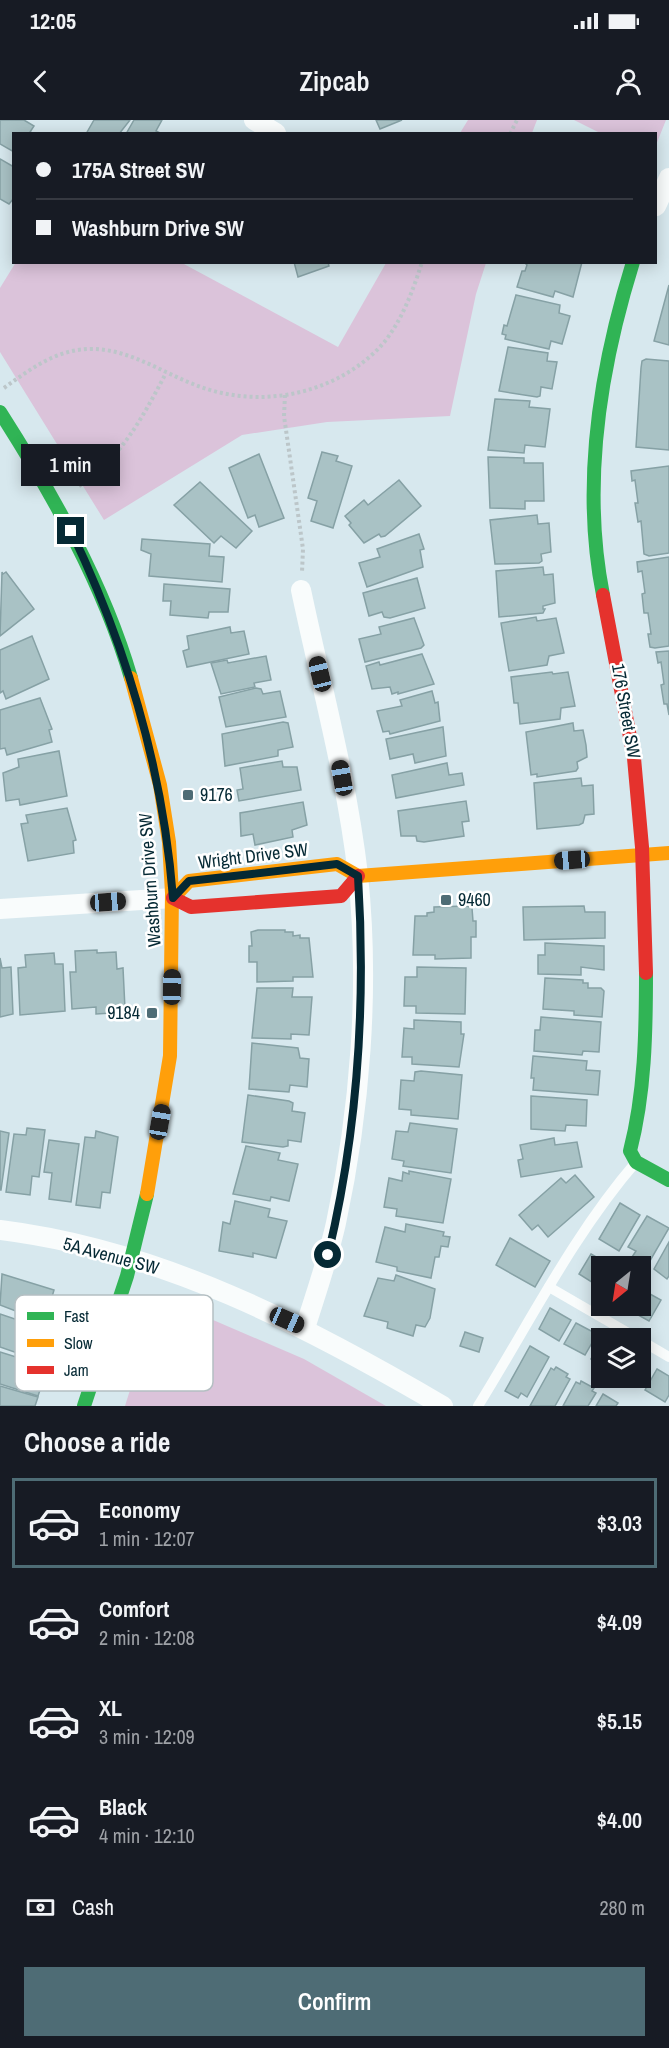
<!DOCTYPE html>
<meta charset="utf-8">
<style>
:root{--surface:#171b24;--page:#20242c;--text:#f1f3f6;--muted:#9ea1a6;--line:#363941;--accent:#4e6c75}
body{margin:0;font-family:"Archivo Narrow",sans-serif;background:var(--page);color:var(--text);height:100vh;display:flex;flex-direction:column;font-size:22px;white-space:nowrap}
*{box-sizing:border-box;margin:0}
p{font-size:20px;color:var(--muted)}
.icon{flex:none;width:33px;height:33px;fill:none;stroke:currentColor;stroke-width:2;stroke-linecap:round;stroke-linejoin:round}
.map{position:relative;height:1286px;overflow:hidden}
.drawer{display:flex;flex-direction:column;background:var(--surface);flex:1}
.drawer>*{flex:none}
.guide{position:absolute;left:12px;top:12px;width:645px;height:132px;border-radius:0px;box-shadow:0 3px 15px #0003;display:grid;align-content:center;height:132px;padding:0 24px;background:var(--surface)}
.needle{width:39px;rotate:210deg}
.fabs{position:absolute;left:591px;top:1136px;display:grid;gap:12px}
.fabs a{display:grid;place-items:center;width:60px;height:60px;border-radius:0px;background:var(--surface);box-shadow:0 3px 15px #0003;font-size:30px}
.end{position:absolute;width:27px;height:27px;margin:-14px;border:8px solid #052934;background:#fff;box-shadow:0 0 0 3px #fff}
.from{border-radius:50%}
.bubble{position:absolute;height:42px;border-radius:0px;background:var(--surface);box-shadow:0 3px 15px #0003;font-size:20px;font-weight:600;line-height:42px;text-align:center}
.car{position:absolute;width:18px;height:36px;margin:-18px -9px;border-radius:8px;box-shadow:0 0 4px 2px #0007;background:linear-gradient(#222 24%,#8ab4d8 0 40%,#222 0 76%,#8ab4d8 0 86%,#222 0)}
.guide b{display:flex;align-items:center;gap:21px;height:57px;font-size:22px}
.guide b+b{border-top:2px solid var(--line)}
.guide i{width:15px;height:15px;background:var(--text)}
ul{padding:0;list-style:none}
li{display:flex;align-items:center;gap:18px;height:90px;margin:0 12px 9px;padding:0 12px;border:3px solid transparent;border-radius:0px}
li div{flex:1}
li b{display:block;font-size:22px}
li em{font-style:normal;font-weight:600}
li.active{border-color:var(--accent)}
li>.icon{width:54px;height:54px;stroke-width:1.5}
h2{padding:0 24px;font-size:27px;line-height:72px}
.pay{display:flex;align-items:center;gap:15px;height:66px;padding:0 24px;font-size:22px}
.pay p{margin-inline-start:auto}
.button{display:flex;gap:12px;margin-top:auto;padding:12px 24px}
.button a{flex:1;height:69px;border-radius:0px;background:var(--accent);color:#fff;font-size:24px;font-weight:600;line-height:69px;text-align:center}
.status{display:flex;justify-content:space-between;align-items:center;height:42px;padding:0 30px;background:var(--surface);direction:ltr}
.status svg{height:16px;fill:currentColor}
header{display:flex;justify-content:space-between;align-items:center;height:78px;padding:0 24px;background:var(--surface);font-size:27px;font-weight:600}
.map>svg:first-child{display:block}
</style>
<div class="status"><b>12:05</b><svg viewBox="0 0 49 12"><path d="M0 12V9h3v3zM5 12V6h3v6zM10 12V3h3v9zM15 12V0h3v12zM26 1h20v11H26zM47 4h2v5h-2z"/></svg></div>
<header><svg class="icon" aria-label="back" viewBox="0 0 24 24"><path d="M15 5l-7 7 7 7"/></svg>Zipcab<svg class="icon" aria-label="person" viewBox="0 0 24 24"><circle cx="12" cy="8" r="4"/><path d="M4 21q1-7 8-7t8 7"/></svg></header>
<div class="map">
<svg width="669" height="1286" viewBox="0 0 669 1286">
<rect width="100%" height="100%" fill="#d7e8ee"/>
<g fill="#dbc3da">
<polygon points="468,0 537,0 532,13 460,13"/>
<polygon points="574,0 666,0 656,25 656,14 600,13"/>
<polygon points="16,142 182,143 338,227 386,143 486,143 476,174 450,296 327,302 242,315 104,400 0,232 0,168"/>
<polygon points="176,1184 304,1239 386,1286 125,1286 153,1197"/>
</g>
<g fill="#a9c2c5" stroke="#86a1a5" stroke-width="1.5">
<polygon points="0,0 24,0 34,6 30,12 34,14 14,14 14,32 0,24"/>
<polygon points="94,0 130,0 119,14 86,14"/>
<polygon points="134,0 162,0 156,11 160,13 126,14"/>
<polygon points="376,0 402,0 380,9"/>
<polygon points="0,39 14,47 14,78 9,84 0,79"/>
<polygon points="294,142 328,142 329,146 298,157"/>
<polygon points="524,142 582,142 573,177 555,171 553,177 517,167 522,151 525,151 527,145"/>
<polygon points="669,165 669,225 654,221"/>
<polygon points="516,175 560,185 559,193 570,196 562,224 551,221 549,229 505,219 506,215 502,214 504,205 507,206"/>
<polygon points="508,227 548,233 547,241 557,242 552,269 541,267 540,276 537,277 499,271"/>
<polygon points="646,239 669,241 669,330 636,327 641,248 642,241"/>
<polygon points="495,279 530,281 529,287 550,289 545,327 525,325 524,333 488,330"/>
<polygon points="322,332 338,336 336,341 352,346 333,408 311,401 317,381 308,378"/>
<polygon points="259,334 284,398 259,407 255,395 248,398 229,348"/>
<polygon points="488,337 524,338 524,343 543,343 544,381 525,381 525,389 490,388"/>
<polygon points="669,346 669,433 649,436 644,434 641,401 638,402 635,383 638,383 635,360 632,361 631,351"/>
<polygon points="399,360 421,386 385,416 381,417 379,414 364,423 349,405 351,403 345,396 364,380 368,385"/>
<polygon points="200,362 252,411 236,428 221,416 214,423 174,385"/>
<polygon points="537,395 538,404 549,403 551,432 541,434 542,441 539,443 495,444 490,400"/>
<polygon points="419,414 424,429 420,430 423,447 367,467 359,443 380,437 377,429"/>
<polygon points="142,419 210,424 209,436 224,437 222,462 149,456 151,434 141,430"/>
<polygon points="669,437 669,526 655,528 650,527 648,514 651,514 648,493 644,493 642,474 645,473 642,451 638,452 637,442"/>
<polygon points="543,447 544,455 553,454 555,483 543,486 543,489 545,489 543,493 499,497 496,451"/>
<polygon points="2,452 3,454 6,452 34,489 0,516"/>
<polygon points="417,458 425,488 390,498 384,497 382,492 369,496 363,473"/>
<polygon points="164,464 230,469 228,492 209,492 208,498 170,495 171,481 163,481"/>
<polygon points="536,497 537,501 556,498 564,533 549,536 547,545 509,551 501,503"/>
<polygon points="414,498 424,525 421,528 365,542 359,519 381,514 379,507"/>
<polygon points="230,507 231,513 244,511 249,534 187,547 183,531 189,529 187,516"/>
<polygon points="32,516 49,559 6,579 3,571 0,573 0,530"/>
<polygon points="669,531 669,595 667,584 664,584 661,565 664,564 661,542 658,543 656,532"/>
<polygon points="422,534 434,564 398,574 398,572 392,574 390,567 372,569 366,546 379,542 380,545"/>
<polygon points="266,536 271,560 254,563 255,567 221,574 211,543 227,540 228,543"/>
<polygon points="552,552 553,554 568,552 575,586 561,588 560,599 520,604 518,583 514,583 511,557"/>
<polygon points="256,568 261,569 263,574 280,571 286,597 226,607 219,577"/>
<polygon points="432,571 435,583 438,582 440,601 390,614 389,611 383,612 377,591 402,586 400,580"/>
<polygon points="40,578 52,609 49,610 52,622 7,635 5,628 0,629 0,590"/>
<polygon points="283,602 288,603 293,627 278,630 278,636 225,646 222,614"/>
<polygon points="573,603 574,611 583,610 586,625 587,637 577,642 578,648 576,651 537,657 537,654 531,655 526,612"/>
<polygon points="443,607 446,636 415,643 413,634 390,639 386,619"/>
<polygon points="59,631 67,676 20,685 19,679 6,681 3,653 19,647 18,639"/>
<polygon points="282,641 283,647 297,647 301,670 239,681 237,670 243,669 240,648"/>
<polygon points="447,643 449,655 462,653 464,665 396,678 392,655"/>
<polygon points="581,658 582,666 593,665 594,694 585,695 583,703 579,705 537,709 534,663"/>
<polygon points="466,681 469,701 462,702 464,716 424,722 417,721 416,716 401,716 398,691"/>
<polygon points="303,682 307,705 292,710 293,717 255,725 253,714 241,716 240,693"/>
<polygon points="67,688 76,720 73,721 74,733 28,741 21,704 28,703 26,695"/>
<polygon points="467,786 472,788 473,801 476,801 476,817 471,817 471,838 435,839 435,835 413,835 415,796 427,796 427,793 434,792 434,787"/>
<polygon points="584,786 585,792 605,792 605,818 524,820 523,787"/>
<polygon points="258,810 285,810 285,812 293,812 293,816 300,815 300,818 309,818 313,857 293,857 293,861 257,862 257,842 249,842 249,826 252,826 251,812"/>
<polygon points="545,823 604,826 604,850 581,847 581,855 538,854 538,835 545,835"/>
<polygon points="97,830 97,833 116,832 117,849 123,848 125,889 112,889 112,893 96,894 96,887 72,889 70,852 76,852 75,831"/>
<polygon points="54,833 55,844 63,844 65,891 20,895 18,848 26,847 25,835"/>
<polygon points="0,838 2,848 11,847 13,894 0,897"/>
<polygon points="417,847 466,848 465,894 416,893 416,886 404,886 405,857 417,857"/>
<polygon points="545,858 583,860 583,863 588,863 588,868 601,868 604,871 602,897 574,895 574,891 543,889"/>
<polygon points="257,868 293,868 292,877 312,877 309,915 291,914 291,919 252,918"/>
<polygon points="541,897 601,902 599,932 583,931 582,935 534,931 535,910 540,910"/>
<polygon points="414,900 461,902 461,914 464,914 459,947 412,944 412,937 402,937 404,908 414,909"/>
<polygon points="252,923 298,928 300,938 309,939 307,967 290,965 289,972 249,969"/>
<polygon points="533,936 587,941 586,950 600,951 598,975 533,970 534,958 531,958"/>
<polygon points="421,951 462,955 458,999 411,995 411,990 399,989 401,960 414,961 415,952"/>
<polygon points="248,975 289,981 293,983 292,991 305,993 301,1022 288,1020 288,1026 283,1027 242,1022"/>
<polygon points="531,976 587,980 586,1006 566,1005 565,1011 531,1009"/>
<polygon points="410,1003 457,1009 451,1053 403,1046 404,1041 392,1039 396,1011 408,1012"/>
<polygon points="27,1008 45,1010 39,1057 32,1056 30,1075 6,1072 14,1014 26,1015"/>
<polygon points="0,1011 9,1013 1,1070 0,1070"/>
<polygon points="96,1011 118,1017 110,1073 102,1072 100,1088 76,1085 85,1017 95,1018"/>
<polygon points="554,1018 555,1025 577,1022 582,1047 521,1057 518,1040 523,1039 520,1025"/>
<polygon points="49,1020 79,1024 71,1082 49,1079 52,1053 44,1052"/>
<polygon points="246,1026 280,1033 278,1040 298,1044 289,1081 271,1077 270,1081 233,1074"/>
<polygon points="409,1051 451,1059 443,1103 396,1096 397,1089 384,1087 389,1058 402,1061 403,1052 409,1054"/>
<polygon points="575,1055 594,1077 548,1117 538,1105 532,1110 519,1095 561,1058 566,1063"/>
<polygon points="235,1081 270,1089 268,1097 287,1101 276,1138 253,1133 253,1137 219,1131 223,1102 230,1104"/>
<polygon points="620,1083 640,1095 619,1131 599,1119"/>
<polygon points="647,1096 669,1108 647,1146 632,1137 636,1131 628,1127"/>
<polygon points="406,1104 444,1112 443,1116 450,1117 448,1127 441,1126 439,1137 435,1137 431,1158 397,1151 397,1147 376,1142 385,1107 405,1112"/>
<polygon points="510,1118 550,1141 535,1167 496,1145"/>
<polygon points="669,1122 669,1156 667,1159 654,1149"/>
<polygon points="591,1134 610,1145 602,1146 602,1160 598,1166 579,1154"/>
<polygon points="2,1154 54,1170 52,1177 69,1182 60,1208 0,1185"/>
<polygon points="396,1155 435,1169 430,1198 425,1207 416,1205 413,1216 387,1208 388,1202 364,1196 378,1158 394,1161"/>
<polygon points="641,1169 661,1180 649,1201 629,1190 632,1185 640,1185"/>
<polygon points="550,1188 571,1200 559,1221 539,1209"/>
<polygon points="0,1194 59,1214 51,1236 31,1230 29,1236 26,1236 0,1227"/>
<polygon points="576,1203 597,1214 585,1235 564,1224"/>
<polygon points="465,1212 483,1218 479,1232 460,1226"/>
<polygon points="602,1220 602,1245 591,1239"/>
<polygon points="530,1226 549,1237 527,1277 521,1273 518,1278 505,1271"/>
<polygon points="0,1232 32,1242 30,1247 46,1252 38,1276 0,1264"/>
<polygon points="640,1240 650,1245 638,1266 622,1257 640,1257"/>
<polygon points="556,1247 568,1254 566,1257 570,1259 555,1286 530,1286 551,1248 554,1250"/>
<polygon points="657,1249 669,1256 669,1275 665,1282 645,1270"/>
<polygon points="581,1261 594,1268 592,1271 596,1273 588,1286 563,1286 576,1262 580,1264"/>
<polygon points="0,1266 38,1277 35,1286 0,1286"/>
<polygon points="603,1274 618,1283 616,1286 596,1286"/>
</g>
<g fill="none" stroke-linecap="round" stroke-linejoin="round">
<g stroke="#bcc6c9" stroke-width="4" stroke-dasharray="3 3" stroke-linecap="butt">
<polyline points="510,14 517,0"/>
<path d="M4,268c28,-20 54,-40 90,-39 38,1 72,26 107,38 61,22 133,7 178,-39 21,-22 34,-57 43,-86"/>
<polyline points="285,275 284,296 303,429 302,452"/>
<path d="M79,366c41,-26 65,-71 87,-113"/>
</g>
<g stroke="#f9fcfc" stroke-width="10">
<polyline points="549,1167 637,1218"/>
<polyline points="640,1220 669,1237"/>
<path d="M478,1286c51,-82 95,-171 158,-244"/>
</g>
<g stroke="#f9fcfc" stroke-width="20">
<polyline points="254,0 276,13"/>
<polyline points="656,86 669,58"/>
<path d="M301,470c20,95 46,189 57,285 12,114 2,236 -22,348 -8,36 -20,70 -31,105"/>
<polyline points="0,789 173,778"/>
<path d="M0,1110c161,20 305,95 443,176"/>
</g>
<g stroke="#30b455" stroke-width="14">
<path d="M0,292c53,83 103,171 131,266"/>
<path d="M603,475c-22,-111 -3,-227 30,-333"/>
<path d="M646,853c0,59 -1,120 -16,178l6,11 33,18"/>
<polyline points="84,1286 127,1156 147,1074"/>
</g>
<g stroke="#ff9f0a" stroke-width="14">
<polyline points="131,558 160,665 169,722 172,773 170,936 147,1074"/>
<polyline points="173,778 189,761 337,744 358,756 669,733"/>
</g>
<g stroke="#e5322d" stroke-width="14">
<polyline points="603,475 634,638 642,727 646,853"/>
<polyline points="173,778 191,787 341,776 358,756"/>
</g>
</g>
<g fill="none" stroke-linecap="round" stroke-linejoin="round">
<path stroke="#052934" stroke-width="8" d="M71,411c56,117 92,238 102,367l16,-17 63,-7 85,-10 21,12c8,127 0,254 -30,379"/>
</g>
<g fill="#4e6c75" stroke="#fff" stroke-width="2">
<rect x="182" y="669" width="12" height="12" rx="3"/>
<rect x="440" y="774" width="12" height="12" rx="3"/>
<rect x="146" y="887" width="12" height="12" rx="3"/>
</g>
<g text-anchor="middle" stroke-width="5" stroke-linejoin="round" paint-order="stroke">
<g font-size="18" fill="#052934" stroke="#fff">
<text transform="translate(626 591) rotate(80)" y="6">176 Street SW</text>
<text transform="translate(253 736) rotate(-7)" y="6">Wright Drive SW</text>
<text transform="translate(150 760) rotate(-94)" y="6">Washburn Drive SW</text>
<text transform="translate(111 1136) rotate(15)" y="6">5A Avenue SW</text>
</g>
<g font-size="18" fill="#052934" stroke="#fff" text-anchor="start">
<text x="200" y="681">9176</text>
<text x="458" y="786">9460</text>
<text x="140" y="899" text-anchor="end">9184</text>
</g>
</g>
<rect x="15" y="1175" width="198" height="96" rx="9" fill="#fff" stroke="#b4bfc2" stroke-width="1.5"/>
<rect x="27" y="1192" width="27" height="8" fill="#30b455"/>
<rect x="27" y="1219" width="27" height="8" fill="#ff9f0a"/>
<rect x="27" y="1246" width="27" height="8" fill="#e5322d"/>
<g font-size="16" fill="#052934">
<text x="64" y="1202">Fast</text>
<text x="64" y="1229">Slow</text>
<text x="64" y="1256">Jam</text>
</g>
</svg>
<div class="fabs">
<a><svg class="needle" viewBox="-14 -14 28 28"><path d="M0-13l5 13h-10z" fill="#e53935"/><path d="M0 13l5-13h-10z" fill="#9ea1a6"/></svg></a>
<a><svg class="icon" aria-label="layers" viewBox="0 0 24 24"><path d="M12 4l9 5-9 5-9-5zM3 14l9 5 9-5"/></svg></a>
</div>
<i class="end from" style="left:328px;top:1135px"></i>
<i class="end" style="left:71px;top:411px"></i>
<div class="bubble" style="left:21px;top:324px;width:99px">1 min</div>
<i class="car" style="left:320px;top:554px;rotate:346deg"></i>
<i class="car" style="left:342px;top:658px;rotate:350deg"></i>
<i class="car" style="left:572px;top:740px;rotate:266deg"></i>
<i class="car" style="left:108px;top:782px;rotate:86deg"></i>
<i class="car" style="left:172px;top:867px;rotate:1deg"></i>
<i class="car" style="left:160px;top:1002px;rotate:10deg"></i>
<i class="car" style="left:287px;top:1200px;rotate:114deg"></i>
<div class="guide">
<b><i class="from"></i>175A Street SW</b>
<b><i></i>Washburn Drive SW</b>
</div>
</div>
<section class="drawer">
<h2>Choose a ride</h2>
<ul>
<li class="active"><svg class="icon" aria-label="car" viewBox="0 0 24 24"><path d="M5 17H2v-5l4-1 3-4h7l3 4 3 1v5h-3M9 17h6M6 11h13"/><circle cx="7" cy="17" r="2"/><circle cx="17" cy="17" r="2"/></svg><div><b>Economy</b><p>1 min · 12:07</p></div><em>$3.03</em></li>
<li><svg class="icon" aria-label="car" viewBox="0 0 24 24"><path d="M5 17H2v-5l4-1 3-4h7l3 4 3 1v5h-3M9 17h6M6 11h13"/><circle cx="7" cy="17" r="2"/><circle cx="17" cy="17" r="2"/></svg><div><b>Comfort</b><p>2 min · 12:08</p></div><em>$4.09</em></li>
<li><svg class="icon" aria-label="car" viewBox="0 0 24 24"><path d="M5 17H2v-5l4-1 3-4h7l3 4 3 1v5h-3M9 17h6M6 11h13"/><circle cx="7" cy="17" r="2"/><circle cx="17" cy="17" r="2"/></svg><div><b>XL</b><p>3 min · 12:09</p></div><em>$5.15</em></li>
<li><svg class="icon" aria-label="car" viewBox="0 0 24 24"><path d="M5 17H2v-5l4-1 3-4h7l3 4 3 1v5h-3M9 17h6M6 11h13"/><circle cx="7" cy="17" r="2"/><circle cx="17" cy="17" r="2"/></svg><div><b>Black</b><p>4 min · 12:10</p></div><em>$4.00</em></li>
</ul>
<div class="pay"><svg class="icon" aria-label="cash" viewBox="0 0 24 24"><path d="M3 7h18v10H3z"/><circle cx="12" cy="12" r="2"/></svg>Cash<p>280 m</p></div>
<div class="button"><a>Confirm</a></div>
</section>
